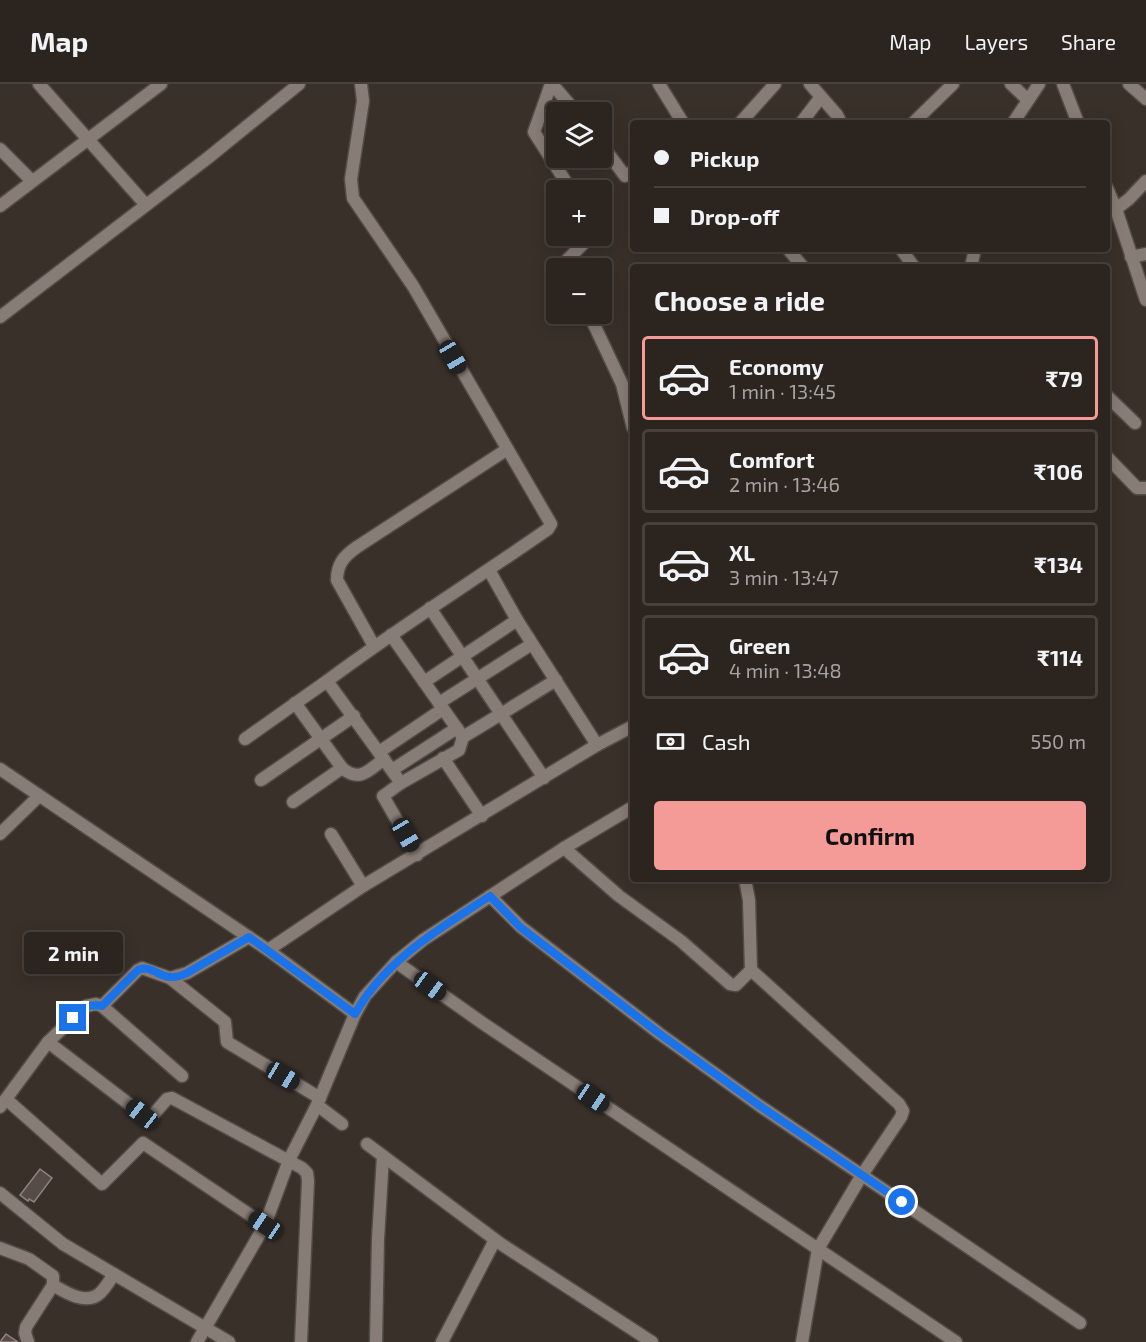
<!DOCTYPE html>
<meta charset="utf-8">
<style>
:root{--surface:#2b241f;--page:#37302c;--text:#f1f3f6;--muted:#a6a4a4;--line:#47413d;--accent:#f59b97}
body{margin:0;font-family:"Exo 2",sans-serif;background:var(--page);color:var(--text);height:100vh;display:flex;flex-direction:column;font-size:22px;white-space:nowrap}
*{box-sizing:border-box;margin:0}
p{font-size:20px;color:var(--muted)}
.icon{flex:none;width:33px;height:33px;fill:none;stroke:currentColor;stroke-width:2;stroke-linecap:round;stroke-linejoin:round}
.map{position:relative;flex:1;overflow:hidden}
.drawer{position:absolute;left:630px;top:180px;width:480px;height:618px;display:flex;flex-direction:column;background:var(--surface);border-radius:6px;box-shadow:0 3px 15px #0003,0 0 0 2px var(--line)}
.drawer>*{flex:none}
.top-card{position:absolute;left:630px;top:36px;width:480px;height:132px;border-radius:6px;box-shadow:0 3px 15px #0003,0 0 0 2px var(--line);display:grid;align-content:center;height:132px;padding:0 24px;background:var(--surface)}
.fabs{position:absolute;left:546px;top:18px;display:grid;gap:12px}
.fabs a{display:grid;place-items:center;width:66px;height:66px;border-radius:6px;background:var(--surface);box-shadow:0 3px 15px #0003,0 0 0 2px var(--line);font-size:30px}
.end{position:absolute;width:27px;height:27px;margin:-14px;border:8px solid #1a73e8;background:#fff;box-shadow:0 0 0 3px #fff}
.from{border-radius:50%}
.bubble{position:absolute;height:42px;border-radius:6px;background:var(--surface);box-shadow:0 3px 15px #0003,0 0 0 2px var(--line);font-size:20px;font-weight:700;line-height:42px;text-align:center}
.car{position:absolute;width:18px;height:36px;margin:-18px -9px;border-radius:8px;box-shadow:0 0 4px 2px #0007;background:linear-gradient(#222 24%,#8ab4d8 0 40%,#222 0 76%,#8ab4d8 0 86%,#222 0)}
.top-card b{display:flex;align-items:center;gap:21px;height:57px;font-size:22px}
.top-card b+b{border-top:2px solid var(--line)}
.top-card i{width:15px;height:15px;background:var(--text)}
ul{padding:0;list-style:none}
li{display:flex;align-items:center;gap:18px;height:84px;margin:0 12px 9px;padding:0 12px;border:3px solid var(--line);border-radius:6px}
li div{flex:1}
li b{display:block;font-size:22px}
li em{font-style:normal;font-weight:700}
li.selected{border-color:var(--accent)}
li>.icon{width:54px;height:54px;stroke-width:1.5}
h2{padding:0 24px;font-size:27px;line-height:72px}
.pay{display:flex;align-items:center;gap:15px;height:66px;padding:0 24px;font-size:22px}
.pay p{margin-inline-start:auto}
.button{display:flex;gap:12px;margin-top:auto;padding:12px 24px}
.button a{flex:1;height:69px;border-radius:6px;background:var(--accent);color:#111;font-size:24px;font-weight:700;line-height:69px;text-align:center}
header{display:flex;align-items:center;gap:36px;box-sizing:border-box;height:84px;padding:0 30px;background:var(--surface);border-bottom:2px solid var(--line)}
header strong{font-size:28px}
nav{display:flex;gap:33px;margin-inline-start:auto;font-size:21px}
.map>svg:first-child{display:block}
</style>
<header>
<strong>Map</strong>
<nav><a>Map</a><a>Layers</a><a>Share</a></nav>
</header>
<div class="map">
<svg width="1146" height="1258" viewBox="0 0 1146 1258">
<rect width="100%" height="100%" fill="#393029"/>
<g fill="#574b48" stroke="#90837f" stroke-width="1.5">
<polygon points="40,1085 52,1094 34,1118 29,1115 28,1117 20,1111"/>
<polygon points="6,1250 18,1258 0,1258"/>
</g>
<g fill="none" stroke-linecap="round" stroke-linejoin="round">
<g stroke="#534c46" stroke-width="15">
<g id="minor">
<polyline points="39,0 146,121"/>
<path d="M361,0l2,17 -12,78 2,19 60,88 138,238 -3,5c-73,51 -149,98 -221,152l74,102 -18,13 34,59"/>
<polyline points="551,0 534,48 571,106"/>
<polyline points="552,0 576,28"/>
<polyline points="659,0 683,39"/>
<polyline points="810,0 837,31 841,39"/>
<polyline points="1011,0 1028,16"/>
<polyline points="1063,0 1078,39"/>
<polyline points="1129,0 1146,15"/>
<polyline points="740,39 775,0"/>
<polyline points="801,39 821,13"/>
<polyline points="913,39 953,0"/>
<polyline points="1013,39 1039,0"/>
<polyline points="602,61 625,92 633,87"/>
<polyline points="0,65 32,97"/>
<polyline points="1107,104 1116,125 1146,216"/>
<polyline points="0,122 161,0"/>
<polyline points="1116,125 1129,115 1146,97"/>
<polyline points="788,165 803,183"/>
<polyline points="901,165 914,183"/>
<polyline points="1131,173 1146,170"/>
<polyline points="971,183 975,165"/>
<polyline points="568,184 565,178 591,152"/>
<polyline points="589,230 622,300 633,344"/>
<polyline points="0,233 209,73 299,0"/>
<polyline points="1107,312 1135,339"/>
<polyline points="1107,373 1137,404 1146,404"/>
<polyline points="489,486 517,536 597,661"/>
<polyline points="391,551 463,653 501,630 430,524"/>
<path d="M374,562l-37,-66c0,-16 7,-24 20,-33l149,-97"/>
<polyline points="424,598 517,536"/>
<polyline points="439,619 532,560"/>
<polyline points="245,655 327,597"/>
<polyline points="379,668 443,625"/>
<polyline points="443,674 482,732"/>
<path d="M342,684c18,15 27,2 42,-9"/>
<polyline points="0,685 268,866 355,930"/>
<polyline points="392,686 457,644"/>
<polyline points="544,694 501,630 556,596"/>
<polyline points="261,696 354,632"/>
<polyline points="401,699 459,666 463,653"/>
<polyline points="293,718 342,684 295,619"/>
<polyline points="0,750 39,712"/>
<polyline points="331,750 363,802"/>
<polyline points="564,764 619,812 681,857 730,900 736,901 751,886"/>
<polyline points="745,795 749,816 751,886 899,1020 903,1027 901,1033 862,1091 818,1165 802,1258"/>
<polyline points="490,812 521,843 660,950 760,1022 1080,1239"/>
<polyline points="268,866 363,802 597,661 633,642"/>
<polyline points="396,878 481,938 956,1258"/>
<polyline points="170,894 225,938 227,958 320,1014"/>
<polyline points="102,922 138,886 142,884 170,894 187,889 249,853"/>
<polyline points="48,958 86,922 96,920 102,922 182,992"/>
<polyline points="6,1015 102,1100 143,1059 265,1141"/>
<polyline points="317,1021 342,1040"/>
<polyline points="0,1023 48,958 142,1030 152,1032 167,1015 172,1014 302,1084 307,1089 308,1097 301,1258"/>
<polyline points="367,1060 501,1160 652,1258"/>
<polyline points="0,1109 63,1160 229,1258"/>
<polyline points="0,1164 29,1175 53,1192 53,1201 26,1243 25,1249 28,1258"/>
<path d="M53,1201c12,7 32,20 46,9 6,-5 11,-14 15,-20"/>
<polyline points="197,1258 265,1141 289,1076 317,1021 355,930 365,912 396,878 423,856 564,764 633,723"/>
<polyline points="376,1258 378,1155 383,1072"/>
<polyline points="442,1258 495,1156"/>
</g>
</g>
<use href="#minor" stroke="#887d76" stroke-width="12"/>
</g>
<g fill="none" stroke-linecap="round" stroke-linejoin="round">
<path stroke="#1a73e8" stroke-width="8" d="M73,934c10,-9 15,-15 29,-12l36,-36c13,-6 21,8 34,7 5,0 11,-2 15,-4l62,-36 106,77c30,-54 84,-85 135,-118l30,31 140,107 100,72 142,96"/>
</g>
</svg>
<div class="fabs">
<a><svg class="icon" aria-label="layers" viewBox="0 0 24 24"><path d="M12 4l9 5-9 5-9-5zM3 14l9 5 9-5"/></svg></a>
<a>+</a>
<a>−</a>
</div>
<i class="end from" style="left:902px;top:1118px"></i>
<i class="end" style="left:73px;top:934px"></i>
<div class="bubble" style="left:24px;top:848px;width:99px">2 min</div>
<i class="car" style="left:453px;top:273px;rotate:150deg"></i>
<i class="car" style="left:406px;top:751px;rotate:150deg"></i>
<i class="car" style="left:430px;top:902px;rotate:126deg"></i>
<i class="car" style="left:283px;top:992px;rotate:121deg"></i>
<i class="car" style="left:593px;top:1014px;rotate:124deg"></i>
<i class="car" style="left:142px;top:1030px;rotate:308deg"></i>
<i class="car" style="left:265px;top:1141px;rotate:304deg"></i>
<div class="top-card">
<b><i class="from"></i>Pickup</b>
<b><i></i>Drop-off</b>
</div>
<section class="drawer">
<h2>Choose a ride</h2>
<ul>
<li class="selected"><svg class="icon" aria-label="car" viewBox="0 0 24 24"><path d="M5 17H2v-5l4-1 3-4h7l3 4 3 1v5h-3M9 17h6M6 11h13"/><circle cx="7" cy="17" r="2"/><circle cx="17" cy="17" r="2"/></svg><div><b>Economy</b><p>1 min · 13:45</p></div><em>₹79</em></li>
<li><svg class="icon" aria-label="car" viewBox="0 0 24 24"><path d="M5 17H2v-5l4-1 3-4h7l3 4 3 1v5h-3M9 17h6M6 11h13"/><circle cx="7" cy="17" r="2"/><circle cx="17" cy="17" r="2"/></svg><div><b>Comfort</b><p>2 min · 13:46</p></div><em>₹106</em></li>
<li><svg class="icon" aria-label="car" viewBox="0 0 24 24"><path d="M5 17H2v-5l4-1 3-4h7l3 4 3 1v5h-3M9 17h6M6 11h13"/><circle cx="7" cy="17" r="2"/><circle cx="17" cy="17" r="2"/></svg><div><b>XL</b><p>3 min · 13:47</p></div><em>₹134</em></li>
<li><svg class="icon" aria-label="car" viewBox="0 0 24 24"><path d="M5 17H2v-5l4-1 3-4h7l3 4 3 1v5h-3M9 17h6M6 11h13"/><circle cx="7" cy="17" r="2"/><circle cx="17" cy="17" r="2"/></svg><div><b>Green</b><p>4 min · 13:48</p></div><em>₹114</em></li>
</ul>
<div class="pay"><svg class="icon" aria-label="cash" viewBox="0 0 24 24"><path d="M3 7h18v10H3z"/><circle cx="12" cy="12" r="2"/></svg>Cash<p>550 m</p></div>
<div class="button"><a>Confirm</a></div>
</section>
</div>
